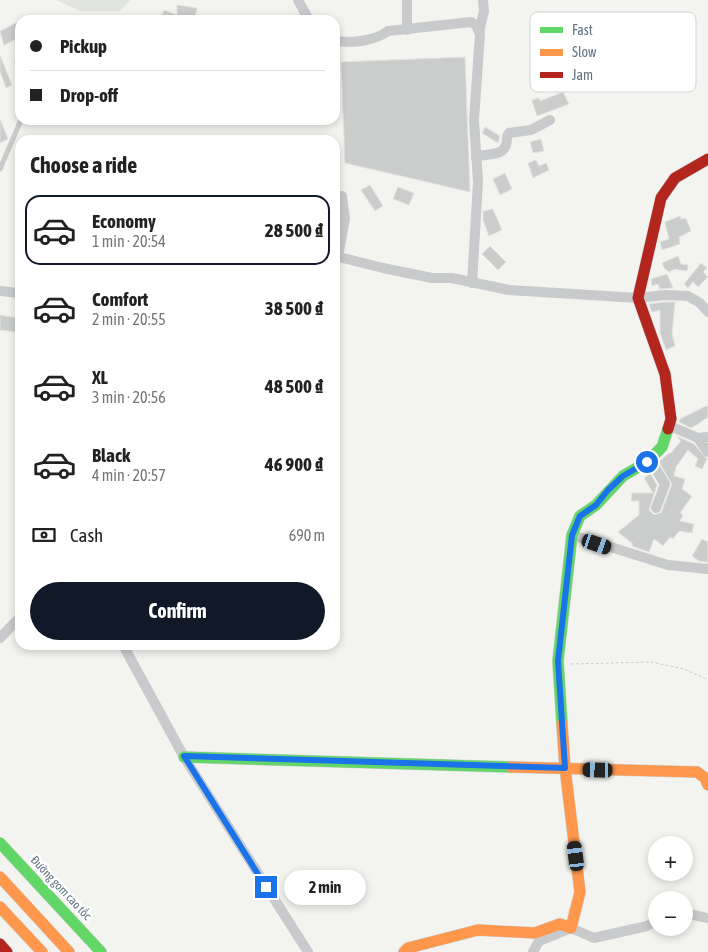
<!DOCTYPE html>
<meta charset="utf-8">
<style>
:root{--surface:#fff;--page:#f2f2f2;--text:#222;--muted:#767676;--line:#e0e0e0;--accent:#111827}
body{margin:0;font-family:"Asap Condensed",sans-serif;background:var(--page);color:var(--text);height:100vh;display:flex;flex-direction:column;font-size:19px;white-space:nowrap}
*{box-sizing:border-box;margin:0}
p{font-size:16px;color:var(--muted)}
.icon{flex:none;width:28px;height:28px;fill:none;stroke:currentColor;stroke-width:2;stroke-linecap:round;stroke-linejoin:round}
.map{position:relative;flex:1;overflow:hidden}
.details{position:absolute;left:15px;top:135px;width:325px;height:515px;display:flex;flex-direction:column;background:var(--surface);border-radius:15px;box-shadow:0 2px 8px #0003}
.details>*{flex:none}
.top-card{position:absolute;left:15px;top:15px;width:325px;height:110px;border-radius:15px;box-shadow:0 2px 8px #0003;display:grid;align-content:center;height:110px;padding:0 15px;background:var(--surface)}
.buttons{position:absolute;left:648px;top:836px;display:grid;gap:10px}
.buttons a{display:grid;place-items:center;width:45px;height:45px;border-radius:50%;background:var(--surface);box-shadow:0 2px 8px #0003;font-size:25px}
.end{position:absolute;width:22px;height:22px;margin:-11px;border:6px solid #1a73e8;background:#fff;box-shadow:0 0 0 2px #fff}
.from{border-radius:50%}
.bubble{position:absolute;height:35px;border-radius:18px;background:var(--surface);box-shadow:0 2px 8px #0003;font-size:16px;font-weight:700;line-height:35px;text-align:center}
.car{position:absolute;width:15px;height:30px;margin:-15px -8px;border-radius:6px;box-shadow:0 0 4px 1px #0007;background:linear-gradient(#222 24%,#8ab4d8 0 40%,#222 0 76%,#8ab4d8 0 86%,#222 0)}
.top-card b{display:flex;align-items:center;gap:18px;height:48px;font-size:19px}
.top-card b+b{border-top:1px solid var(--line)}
.top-card i{width:12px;height:12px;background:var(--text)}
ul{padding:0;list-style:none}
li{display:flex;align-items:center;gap:15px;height:70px;margin:0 10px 8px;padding:0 5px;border:2px solid transparent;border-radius:15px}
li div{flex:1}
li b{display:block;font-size:19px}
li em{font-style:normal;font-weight:700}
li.current{border-color:var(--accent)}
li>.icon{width:45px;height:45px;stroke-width:1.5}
h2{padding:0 15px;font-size:22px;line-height:60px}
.pay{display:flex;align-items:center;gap:12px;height:55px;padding:0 15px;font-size:19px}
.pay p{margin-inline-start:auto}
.button{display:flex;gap:10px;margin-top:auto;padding:10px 15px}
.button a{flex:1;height:58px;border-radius:30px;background:var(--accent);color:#fff;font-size:20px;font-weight:700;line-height:58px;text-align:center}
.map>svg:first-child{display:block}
</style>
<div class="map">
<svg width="708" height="952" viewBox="0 0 708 952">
<rect width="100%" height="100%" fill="#f3f3f0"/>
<polygon fill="#e2e5df" points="56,0 130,0 120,11 80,11"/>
<g fill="#cbcdcd" stroke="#e2e2e0">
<polygon points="177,5 197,8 194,20 160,20 164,10 177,15"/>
<polygon points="20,21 20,37 4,45 0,31"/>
<polygon points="0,55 12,85 6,88 0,71"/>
<polygon points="465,57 470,192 345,163 341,62"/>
<polygon points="563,92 569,104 537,116 532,100 539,98 540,101"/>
<polygon points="0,119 8,139 0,143"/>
<polygon points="485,127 500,136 498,143 482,133"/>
<polygon points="541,139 544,151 533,153 530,142"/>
<polygon points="536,160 539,166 546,163 549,170 533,178 528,163"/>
<polygon points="505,173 512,189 500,195 493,179"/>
<polygon points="370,185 383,206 375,211 361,190"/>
<polygon points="398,187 414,193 409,205 393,199"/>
<polygon points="493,209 502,230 489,236 483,220 483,211"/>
<polygon points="680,216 681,219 686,218 691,231 679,237 680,244 662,250 660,242 669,239 665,222"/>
<polygon points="490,246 506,262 498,270 482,254"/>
<polygon points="678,256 681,264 688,265 687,271 675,269 669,272 664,268 662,263"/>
<polygon points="701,263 707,268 703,272 708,277 698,287 693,282 688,288 684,284"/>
<polygon points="667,274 673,288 660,289 658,284 652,286 651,279"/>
<polygon points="665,302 675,302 672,334 675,346 666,350 660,333 660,310 652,312 649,304"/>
<polygon points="0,315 18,318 16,332 0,330"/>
<polygon points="708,405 708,417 698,424 691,428 679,422 680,419"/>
<polygon points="676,436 694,444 707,459 702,469 695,466 698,459 688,450 676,467 674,476 685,479 682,489 692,496 680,513 683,515 680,521 694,524 692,533 679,531 673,539 670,537 663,546 654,539 649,552 632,546 633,544 618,532 639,515 639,501 631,501 632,493 653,493 644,478 650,474 649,471 657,485 649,510 654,515 661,513 672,484 659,462 669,453 671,453 681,441"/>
<polygon points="702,539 708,542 708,562 699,561 692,556"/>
</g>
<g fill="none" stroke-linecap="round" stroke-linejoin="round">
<g stroke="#cfd0d0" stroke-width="12">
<g id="fast">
<polyline points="562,724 558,661 572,535 580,516 596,505 623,476 647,462 662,447 668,429"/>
<polyline points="184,757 511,767"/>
<polyline points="0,843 101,952"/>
</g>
</g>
<g stroke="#cfd0d0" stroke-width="12">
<g id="slow">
<polyline points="511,767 697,772 705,778 708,785"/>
<polyline points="0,877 69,952"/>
<polyline points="0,907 42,952"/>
<polyline points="404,952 408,948 478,930 535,933 560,924 571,928 580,892 565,768 562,724"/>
</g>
</g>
<g stroke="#cfd0d0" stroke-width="12">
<g id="jam">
<polyline points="668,429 671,419 665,374 638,298 661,198 675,178 708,159"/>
<polyline points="0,944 7,952"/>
</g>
</g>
<polyline stroke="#c7c8c7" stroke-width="1" stroke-dasharray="2.5 2.5" stroke-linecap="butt" points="571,664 651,662 684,669 708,680"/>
<g stroke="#c8cacb" stroke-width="5">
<polyline points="17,61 20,78"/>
<polyline points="0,169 21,120"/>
</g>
<g stroke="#c8cacb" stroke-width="10">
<polyline points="298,0 309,20"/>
<polyline points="407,0 407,30"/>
<polyline points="479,32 484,11 483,0"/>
<path d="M335,40c13,5 42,0 53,-9l83,-9 5,3 4,9 -6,86 4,62 -6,101"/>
<path d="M476,157c9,-4 26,0 30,-12 2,-5 -1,-7 3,-12l22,-3 19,-10"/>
<polyline points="335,256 383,268 432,278 452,278 509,290 638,298 665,295 688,296 700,303 708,312"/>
<polyline points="338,256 345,219 342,196"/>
<polyline points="1,291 18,293 20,297"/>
<polyline points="670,426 698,438 708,437"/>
<polyline points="698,438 708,452"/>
<polyline points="650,460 665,484 656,508"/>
<polyline points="572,535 668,565 708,569"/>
<polyline points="0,638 20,617"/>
<polyline points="123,645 184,757 308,952"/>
<polyline points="684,913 708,918"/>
<polyline points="533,952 539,941 571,928 594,938 647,926 656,921"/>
</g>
<use href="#fast" stroke="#63d668" stroke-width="11"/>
<use href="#slow" stroke="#ff974d" stroke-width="11"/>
<use href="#jam" stroke="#b3261e" stroke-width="11"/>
</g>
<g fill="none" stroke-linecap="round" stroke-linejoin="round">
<polyline stroke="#1a73e8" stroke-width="6" points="266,887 184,756 565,768 558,661 572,535 580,516 596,505 608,490 623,476 647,462"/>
</g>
<g text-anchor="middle" stroke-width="5" stroke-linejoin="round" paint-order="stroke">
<g font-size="12" fill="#637480" stroke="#fff">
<text transform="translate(61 888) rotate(47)" y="4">Đường gom cao tốc</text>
</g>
</g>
<rect x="530" y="12" width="166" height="80" rx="8" fill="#fff" stroke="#d0d5d9" stroke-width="1"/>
<rect x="540" y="27" width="23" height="6" fill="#63d668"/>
<rect x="540" y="49" width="23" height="7" fill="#ff974d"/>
<rect x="540" y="72" width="23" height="6" fill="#b3261e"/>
<g font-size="14" fill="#637480">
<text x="572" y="35">Fast</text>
<text x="572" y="57">Slow</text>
<text x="572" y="80">Jam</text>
</g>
</svg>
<div class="buttons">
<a>+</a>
<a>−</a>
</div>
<i class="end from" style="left:647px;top:462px"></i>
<i class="end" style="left:266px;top:887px"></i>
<div class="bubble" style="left:284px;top:870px;width:82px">2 min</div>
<i class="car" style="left:597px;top:544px;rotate:109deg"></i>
<i class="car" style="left:598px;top:770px;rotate:271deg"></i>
<i class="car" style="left:576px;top:856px;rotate:353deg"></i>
<div class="top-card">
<b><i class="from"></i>Pickup</b>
<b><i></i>Drop-off</b>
</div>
<section class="details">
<h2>Choose a ride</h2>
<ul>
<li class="current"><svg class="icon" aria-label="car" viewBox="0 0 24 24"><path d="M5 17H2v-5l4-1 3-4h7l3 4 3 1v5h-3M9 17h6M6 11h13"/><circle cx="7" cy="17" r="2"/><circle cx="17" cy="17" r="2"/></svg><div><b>Economy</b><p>1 min · 20:54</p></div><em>28 500 ₫</em></li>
<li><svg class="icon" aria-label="car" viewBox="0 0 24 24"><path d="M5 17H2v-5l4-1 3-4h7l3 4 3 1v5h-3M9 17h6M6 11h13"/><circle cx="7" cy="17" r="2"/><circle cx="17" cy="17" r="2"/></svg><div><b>Comfort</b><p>2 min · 20:55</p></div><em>38 500 ₫</em></li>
<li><svg class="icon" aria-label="car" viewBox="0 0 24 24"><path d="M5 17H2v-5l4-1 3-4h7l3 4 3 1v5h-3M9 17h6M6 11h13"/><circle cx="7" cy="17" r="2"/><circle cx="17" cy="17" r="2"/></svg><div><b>XL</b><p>3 min · 20:56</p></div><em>48 500 ₫</em></li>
<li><svg class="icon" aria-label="car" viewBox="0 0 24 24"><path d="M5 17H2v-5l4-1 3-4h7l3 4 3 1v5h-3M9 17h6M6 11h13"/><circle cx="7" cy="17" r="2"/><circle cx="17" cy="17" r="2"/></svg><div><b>Black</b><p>4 min · 20:57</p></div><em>46 900 ₫</em></li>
</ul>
<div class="pay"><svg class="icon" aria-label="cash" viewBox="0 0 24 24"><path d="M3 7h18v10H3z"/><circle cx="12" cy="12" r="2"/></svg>Cash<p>690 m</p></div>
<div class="button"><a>Confirm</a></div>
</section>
</div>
